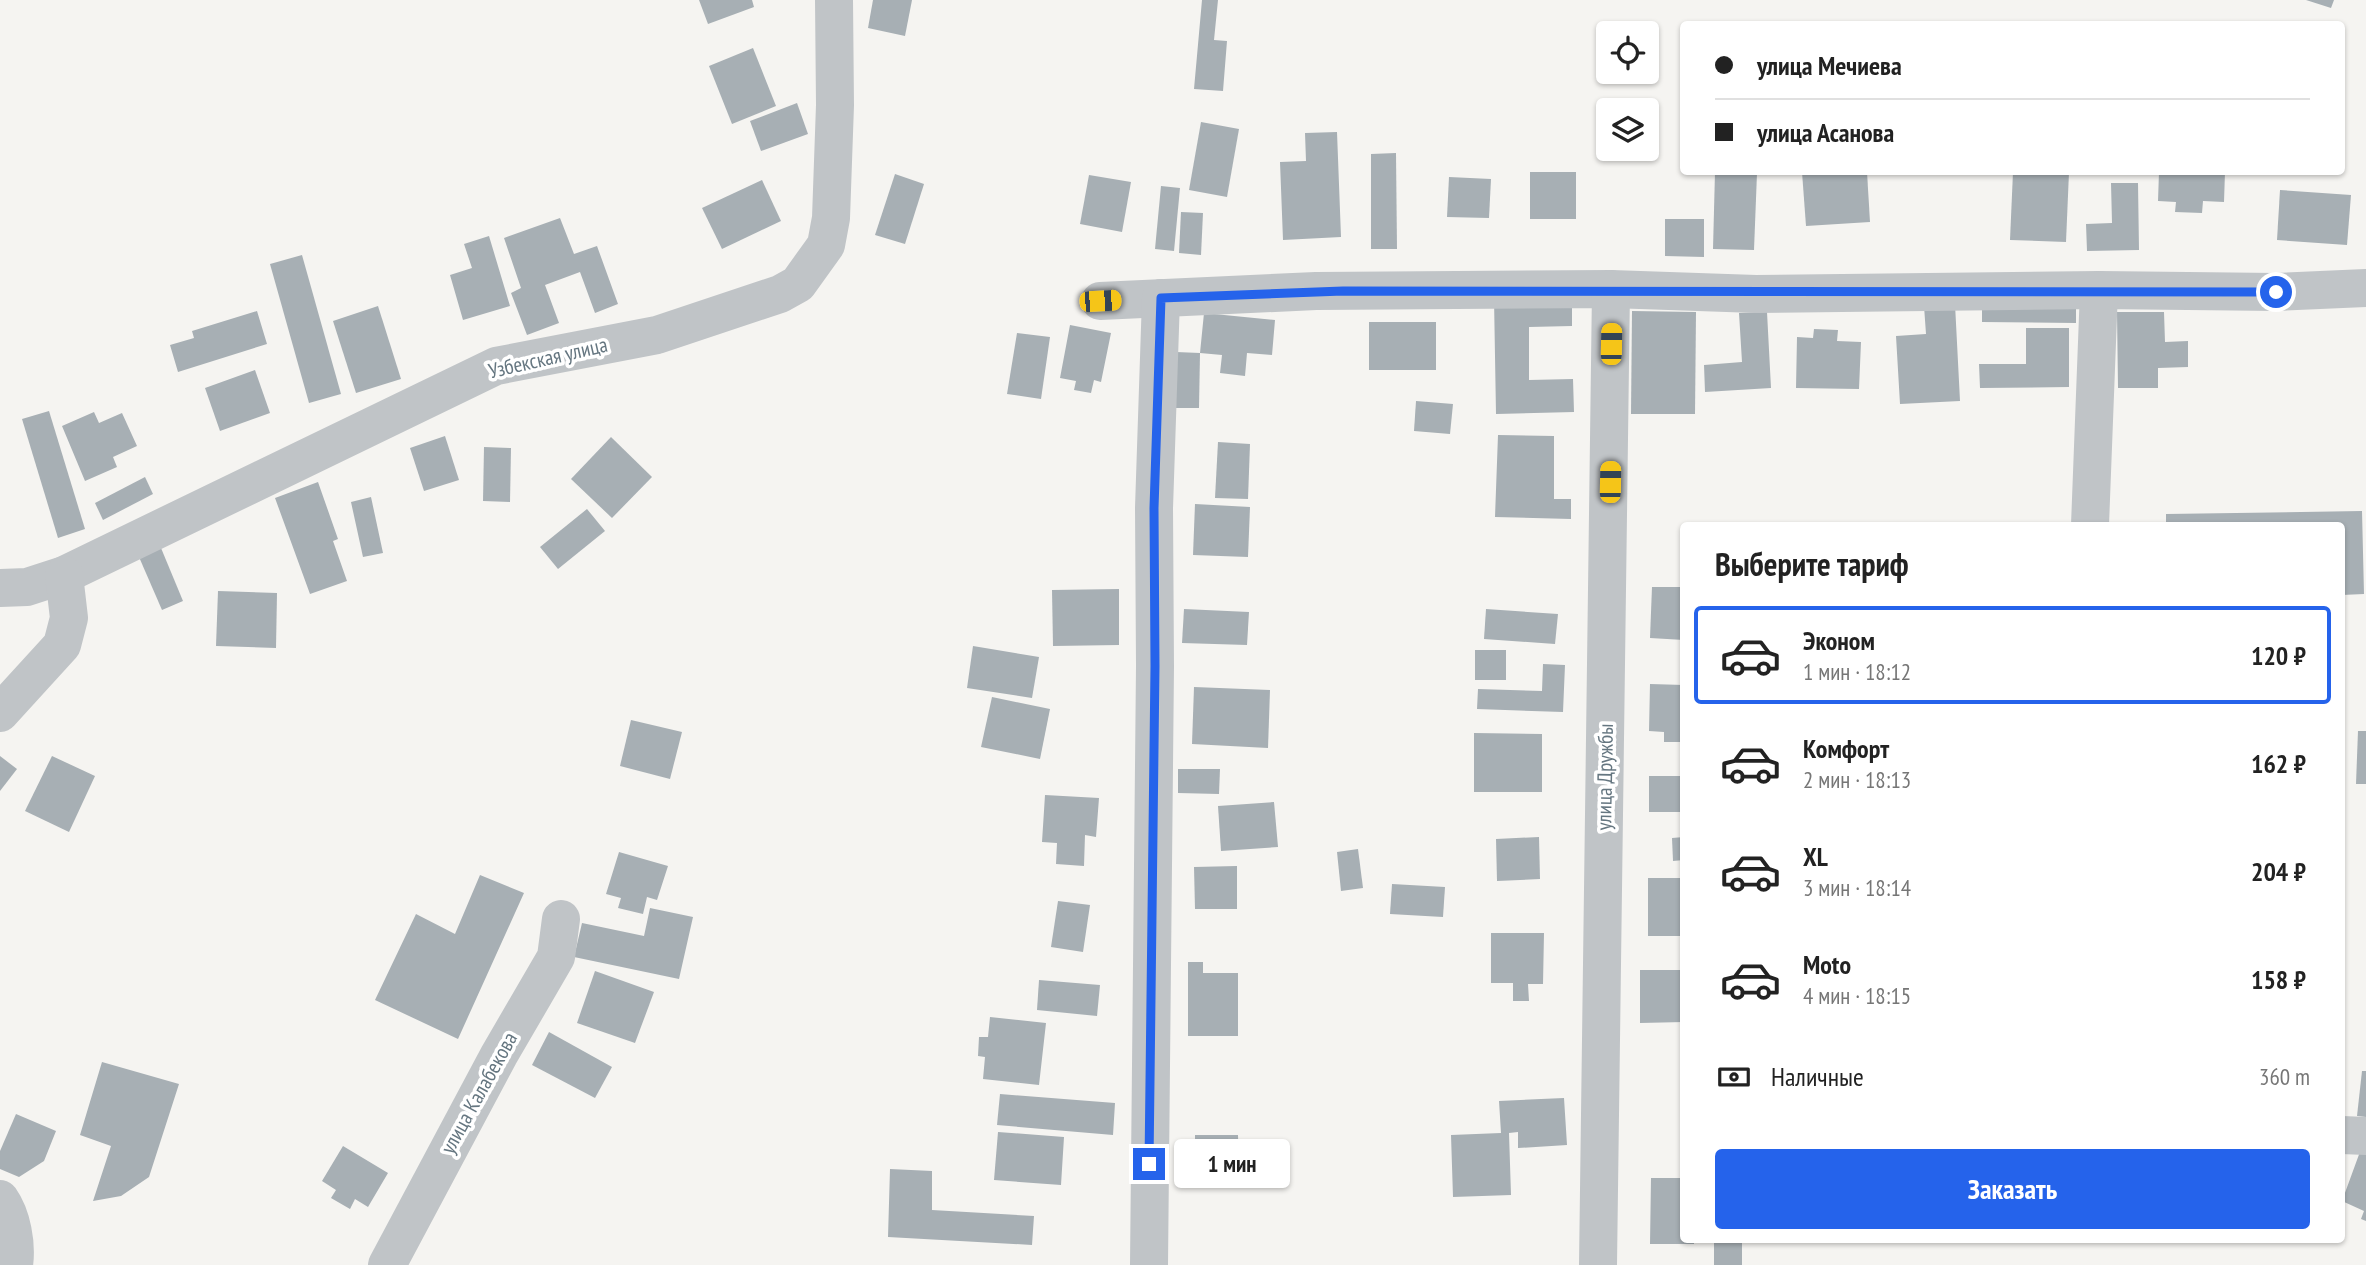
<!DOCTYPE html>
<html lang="ru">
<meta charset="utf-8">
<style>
:root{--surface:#fff;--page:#f6f6f6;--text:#222;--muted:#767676;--line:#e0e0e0;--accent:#2563eb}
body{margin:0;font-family:"PT Sans Narrow",sans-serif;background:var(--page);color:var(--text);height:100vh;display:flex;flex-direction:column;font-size:26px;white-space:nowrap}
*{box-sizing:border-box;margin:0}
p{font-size:23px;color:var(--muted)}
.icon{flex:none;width:38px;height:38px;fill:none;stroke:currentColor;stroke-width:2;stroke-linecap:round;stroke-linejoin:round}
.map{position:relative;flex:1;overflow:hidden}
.drawer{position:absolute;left:1680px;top:522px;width:665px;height:721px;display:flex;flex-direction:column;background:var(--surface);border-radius:7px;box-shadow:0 2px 5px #0004}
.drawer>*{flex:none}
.banner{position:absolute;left:1680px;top:21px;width:665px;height:154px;border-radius:7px;box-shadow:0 2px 5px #0004;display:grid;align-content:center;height:154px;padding:0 35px;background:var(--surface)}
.tools{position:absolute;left:1596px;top:21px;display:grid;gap:14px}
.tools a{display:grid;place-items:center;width:63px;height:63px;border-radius:7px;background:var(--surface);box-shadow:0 2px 5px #0004;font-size:35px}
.end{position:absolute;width:32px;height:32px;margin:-16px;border:9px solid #2563eb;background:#fff;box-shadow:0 0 0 4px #fff}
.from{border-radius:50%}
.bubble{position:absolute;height:49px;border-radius:7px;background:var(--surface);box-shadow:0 2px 5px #0004;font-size:23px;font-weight:600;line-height:49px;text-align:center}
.car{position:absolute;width:21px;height:42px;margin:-21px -10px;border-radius:9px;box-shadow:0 0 5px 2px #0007;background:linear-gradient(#f5c518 24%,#345 0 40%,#f5c518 0 76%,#345 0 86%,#f5c518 0)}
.banner b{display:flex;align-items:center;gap:24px;height:66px;font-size:26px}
.banner b+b{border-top:2px solid var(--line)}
.banner i{width:18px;height:18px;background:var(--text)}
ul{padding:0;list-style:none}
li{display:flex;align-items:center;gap:21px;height:98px;margin:0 14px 10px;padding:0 21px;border:4px solid transparent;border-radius:7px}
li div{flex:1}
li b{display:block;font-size:26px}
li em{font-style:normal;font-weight:600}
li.on{border-color:var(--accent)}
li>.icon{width:63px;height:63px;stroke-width:1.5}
h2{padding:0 35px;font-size:32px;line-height:84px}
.pay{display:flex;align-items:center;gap:18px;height:77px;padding:0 35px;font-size:26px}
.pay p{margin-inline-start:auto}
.action{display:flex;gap:14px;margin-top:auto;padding:14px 35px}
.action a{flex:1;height:80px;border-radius:7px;background:var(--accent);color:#fff;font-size:28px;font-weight:600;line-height:80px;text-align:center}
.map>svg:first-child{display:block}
</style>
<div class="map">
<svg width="2366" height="1265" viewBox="0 0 2366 1265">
<rect width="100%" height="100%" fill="#f5f4f1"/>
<g fill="#a7afb4">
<polygon points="699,0 752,0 754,7 708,24"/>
<polygon points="873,0 912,0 905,36 868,28"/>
<polygon points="1202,0 1218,0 1214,40 1227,41 1223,91 1194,89"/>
<polygon points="2306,0 2334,0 2331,8"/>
<polygon points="753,48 776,106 732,124 709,66"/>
<polygon points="797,103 808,134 761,151 750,121"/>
<polygon points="1201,122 1239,129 1227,197 1189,190"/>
<polygon points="1337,132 1341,237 1283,240 1280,162 1306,161 1305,133"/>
<polygon points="1396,153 1397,249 1371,249 1371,154"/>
<rect x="1530" y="172" width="46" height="47"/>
<polygon points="1715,172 1757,173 1754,250 1713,249"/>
<polygon points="1802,172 1867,172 1870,222 1806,226"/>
<polygon points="2013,172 2069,172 2066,242 2010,240"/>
<polygon points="2159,172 2225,172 2224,202 2203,201 2202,213 2175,212 2176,202 2158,201"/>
<polygon points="895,174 924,184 905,244 875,235"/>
<polygon points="1089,175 1131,182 1122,232 1080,224"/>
<polygon points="1449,177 1491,179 1489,218 1447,217"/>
<polygon points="762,180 781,221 722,249 702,208"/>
<polygon points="2111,183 2138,183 2139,250 2087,251 2086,224 2112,223"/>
<polygon points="1161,186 1180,188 1174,251 1155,249"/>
<polygon points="2280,190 2351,195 2347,245 2277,240"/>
<polygon points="1181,212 1203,213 1201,255 1179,253"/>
<polygon points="560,218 574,254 597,246 618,304 595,313 580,272 545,285 559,323 527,335 511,293 521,288 504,238"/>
<polygon points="1665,219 1704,219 1704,257 1665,256"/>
<polygon points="489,236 510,306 463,320 450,275 472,268 464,244"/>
<polygon points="302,255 341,394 309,403 270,264"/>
<polygon points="1572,297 1572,326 1529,327 1529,380 1573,379 1574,412 1496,414 1494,298"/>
<polygon points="1982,303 2076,304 2076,323 1982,322"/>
<polygon points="1955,304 1960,401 1900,404 1896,336 1926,334 1924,306"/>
<polygon points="378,306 401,379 356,393 333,321"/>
<polygon points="257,311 267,344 178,372 170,345 194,338 192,331"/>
<polygon points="1632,311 1696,312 1695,414 1631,414"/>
<polygon points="1767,312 1771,388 1705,392 1704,365 1742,362 1739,313"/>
<polygon points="2117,312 2164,312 2165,342 2188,341 2188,367 2158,368 2158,388 2118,388"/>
<polygon points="1204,313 1275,320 1272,355 1247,353 1245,376 1220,373 1222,355 1200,353"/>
<rect x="1369" y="322" width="67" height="48"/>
<polygon points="1070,325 1111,333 1101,382 1094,380 1091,393 1074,390 1076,381 1060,378"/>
<polygon points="2026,328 2069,328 2069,387 1980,388 1979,364 2026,364"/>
<polygon points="1814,329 1838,330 1837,341 1861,342 1859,389 1796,388 1797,337 1813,338"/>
<polygon points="1017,333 1050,337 1041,399 1007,394"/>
<polygon points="1176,352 1200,353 1199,408 1175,408"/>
<polygon points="255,370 270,413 220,431 205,388"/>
<polygon points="1416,401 1453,404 1450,434 1414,431"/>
<polygon points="49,411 85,529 58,538 22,419"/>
<polygon points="94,412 99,423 122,413 137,446 113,457 117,467 85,481 62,426"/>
<polygon points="1498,435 1554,436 1554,499 1571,499 1571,519 1495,517"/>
<polygon points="445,436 459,480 424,491 410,448"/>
<polygon points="611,437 652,477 612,518 571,479"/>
<polygon points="1218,442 1250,444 1248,499 1215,498"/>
<polygon points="484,447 511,448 510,502 483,501"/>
<polygon points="145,477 153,494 103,520 95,503"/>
<polygon points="318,482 338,539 333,541 347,581 310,594 275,498"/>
<polygon points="371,497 383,553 363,557 351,502"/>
<polygon points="1195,504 1250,507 1248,557 1193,555"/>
<polygon points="587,509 605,531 558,569 540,547"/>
<polygon points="2362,511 2364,594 2342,595 2342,525 2166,525 2166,514"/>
<polygon points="161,548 183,601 162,610 139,557"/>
<polygon points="1652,587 1684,587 1684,640 1650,638"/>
<polygon points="1119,589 1119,645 1053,646 1052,590"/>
<polygon points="218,591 277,593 276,648 216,646"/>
<polygon points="1184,609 1249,612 1247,645 1182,643"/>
<polygon points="1486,609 1558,614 1555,644 1484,639"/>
<polygon points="973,646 1039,657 1032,698 967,688"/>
<rect x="1475" y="650" width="31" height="30"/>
<polygon points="1543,664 1565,665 1563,712 1477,709 1478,689 1542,691"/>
<polygon points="1650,684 1684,685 1684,742 1664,742 1664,732 1649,731"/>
<polygon points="1194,687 1270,690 1268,748 1192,744"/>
<polygon points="992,697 1050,709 1040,759 981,747"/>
<polygon points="631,720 682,732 670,779 620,766"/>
<polygon points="2358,731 2366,731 2366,784 2356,784"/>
<polygon points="1474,733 1542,734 1542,792 1474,792"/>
<polygon points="0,756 17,769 0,791"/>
<polygon points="52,756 95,776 69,832 25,811"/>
<polygon points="1178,769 1220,769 1219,794 1178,793"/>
<rect x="1649" y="776" width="35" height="36"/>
<polygon points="1045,795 1099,798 1096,837 1085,835 1084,866 1056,864 1057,843 1042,842"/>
<polygon points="1274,802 1278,847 1221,851 1218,806"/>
<polygon points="1539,837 1540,879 1497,881 1496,839"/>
<polygon points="1684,837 1684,860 1673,861 1672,838"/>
<polygon points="1358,849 1363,888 1341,891 1337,852"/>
<polygon points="619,852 668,866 657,900 647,897 643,914 618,908 621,898 606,894"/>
<polygon points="1237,866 1237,909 1195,909 1194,867"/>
<polygon points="480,875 524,893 458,1039 375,1000 416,914 455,934"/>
<rect x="1648" y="878" width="36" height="58"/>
<polygon points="1392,884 1445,887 1443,917 1390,914"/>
<polygon points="1058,901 1090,905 1083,952 1051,947"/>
<polygon points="650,908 693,917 679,979 574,957 582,923 644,936"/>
<polygon points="1491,933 1544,933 1543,984 1528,984 1529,1001 1513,1001 1513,983 1491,983"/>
<polygon points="1188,962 1203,962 1203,973 1238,973 1238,1036 1188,1036"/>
<polygon points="1640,970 1684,970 1684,1022 1640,1023"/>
<polygon points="595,971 654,992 635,1043 577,1023"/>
<polygon points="1039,980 1100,985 1097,1016 1037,1010"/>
<polygon points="990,1017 1046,1023 1039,1085 983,1079 985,1057 978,1056 979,1037 988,1037"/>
<polygon points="549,1032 612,1067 595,1098 532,1065"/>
<polygon points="102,1062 179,1084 149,1177 121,1196 93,1201 111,1146 80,1135"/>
<polygon points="2362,1071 2366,1071 2366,1117 2357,1116"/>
<polygon points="1000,1094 1115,1103 1113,1135 997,1125"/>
<polygon points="1564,1098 1567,1145 1518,1148 1518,1132 1509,1133 1511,1195 1453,1197 1451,1135 1501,1133 1499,1101"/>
<polygon points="16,1114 56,1131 44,1161 19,1177 0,1169 0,1151"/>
<polygon points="998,1132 1064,1137 1061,1185 994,1180"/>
<polygon points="1195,1135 1238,1135 1239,1175 1195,1176"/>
<polygon points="343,1146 388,1173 368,1207 355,1199 350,1209 331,1198 336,1190 322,1181"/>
<polygon points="2361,1149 2366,1151 2366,1221 2361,1219 2364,1211 2342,1201"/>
<polygon points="890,1169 932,1171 932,1210 1034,1216 1032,1245 888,1237"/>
<polygon points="1651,1178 1684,1178 1684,1239 1694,1239 1694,1244 1650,1244"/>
<rect x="1714" y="1239" width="28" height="26"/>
</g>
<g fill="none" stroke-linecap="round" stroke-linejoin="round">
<g stroke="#c0c4c7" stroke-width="38">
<polyline points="1100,301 1316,291 1611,289 1756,294 2099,290 2276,292 2366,288"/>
<polyline points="2090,525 2099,290"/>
<polyline points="0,588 27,587 64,575 496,366 657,335 780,294 798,284 826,245 831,218 835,105 834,0"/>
<polyline points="0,713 62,645 69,618 64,575"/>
<polyline points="2342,1135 2366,1136"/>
<path d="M0,1199c12,17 17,45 14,66"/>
<polyline points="387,1265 499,1055 556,957 561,919"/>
<polyline points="1149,1265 1155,666 1154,508 1161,298"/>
<polyline points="1598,1265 1611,289"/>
</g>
</g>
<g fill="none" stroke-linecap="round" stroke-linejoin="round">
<polyline stroke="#2563eb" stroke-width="9" points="1149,1164 1155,666 1154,508 1161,298 1343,291 2276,292"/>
</g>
<g text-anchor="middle" stroke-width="7" stroke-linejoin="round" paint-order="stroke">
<g font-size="21" fill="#657680" stroke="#fff">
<text transform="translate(548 358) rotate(-13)" y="7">Узбекская улица</text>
<text transform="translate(1605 777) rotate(-89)" y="7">улица Дружбы</text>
<text transform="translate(479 1093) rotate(-61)" y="7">улица Калабекова</text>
</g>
</g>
</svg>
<div class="tools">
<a><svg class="icon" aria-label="locate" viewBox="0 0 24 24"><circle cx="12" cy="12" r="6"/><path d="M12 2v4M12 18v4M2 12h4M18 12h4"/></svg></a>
<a><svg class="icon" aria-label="layers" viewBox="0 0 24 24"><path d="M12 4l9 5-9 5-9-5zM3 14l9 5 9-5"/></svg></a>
</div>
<i class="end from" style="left:2276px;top:292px"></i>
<i class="end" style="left:1149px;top:1164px"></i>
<div class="bubble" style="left:1174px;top:1139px;width:116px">1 мин</div>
<i class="car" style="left:1100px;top:301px;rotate:87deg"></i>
<i class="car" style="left:1611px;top:344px;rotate:1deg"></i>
<i class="car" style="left:1610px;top:482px;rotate:1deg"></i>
<div class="banner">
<b><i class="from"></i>улица Мечиева</b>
<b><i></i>улица Асанова</b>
</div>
<section class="drawer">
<h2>Выберите тариф</h2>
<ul>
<li class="on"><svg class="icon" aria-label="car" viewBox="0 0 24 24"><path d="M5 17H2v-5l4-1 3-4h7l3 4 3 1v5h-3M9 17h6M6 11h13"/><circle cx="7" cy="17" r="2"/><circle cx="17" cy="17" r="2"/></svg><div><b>Эконом</b><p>1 мин · 18:12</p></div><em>120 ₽</em></li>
<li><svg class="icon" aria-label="car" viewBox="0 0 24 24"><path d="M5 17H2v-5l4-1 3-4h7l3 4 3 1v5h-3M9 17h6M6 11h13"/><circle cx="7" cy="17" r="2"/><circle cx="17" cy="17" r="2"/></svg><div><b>Комфорт</b><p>2 мин · 18:13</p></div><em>162 ₽</em></li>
<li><svg class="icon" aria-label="car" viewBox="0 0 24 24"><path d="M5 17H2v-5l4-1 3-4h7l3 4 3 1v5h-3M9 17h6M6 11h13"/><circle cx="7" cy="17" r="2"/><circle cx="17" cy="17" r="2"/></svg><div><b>XL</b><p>3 мин · 18:14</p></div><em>204 ₽</em></li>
<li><svg class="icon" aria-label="car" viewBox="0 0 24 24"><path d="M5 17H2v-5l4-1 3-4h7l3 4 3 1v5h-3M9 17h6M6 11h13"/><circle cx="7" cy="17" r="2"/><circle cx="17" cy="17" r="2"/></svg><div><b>Moto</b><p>4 мин · 18:15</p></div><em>158 ₽</em></li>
</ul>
<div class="pay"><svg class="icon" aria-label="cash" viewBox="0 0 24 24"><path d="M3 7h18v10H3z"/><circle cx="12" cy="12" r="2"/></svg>Наличные<p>360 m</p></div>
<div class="action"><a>Заказать</a></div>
</section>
</div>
